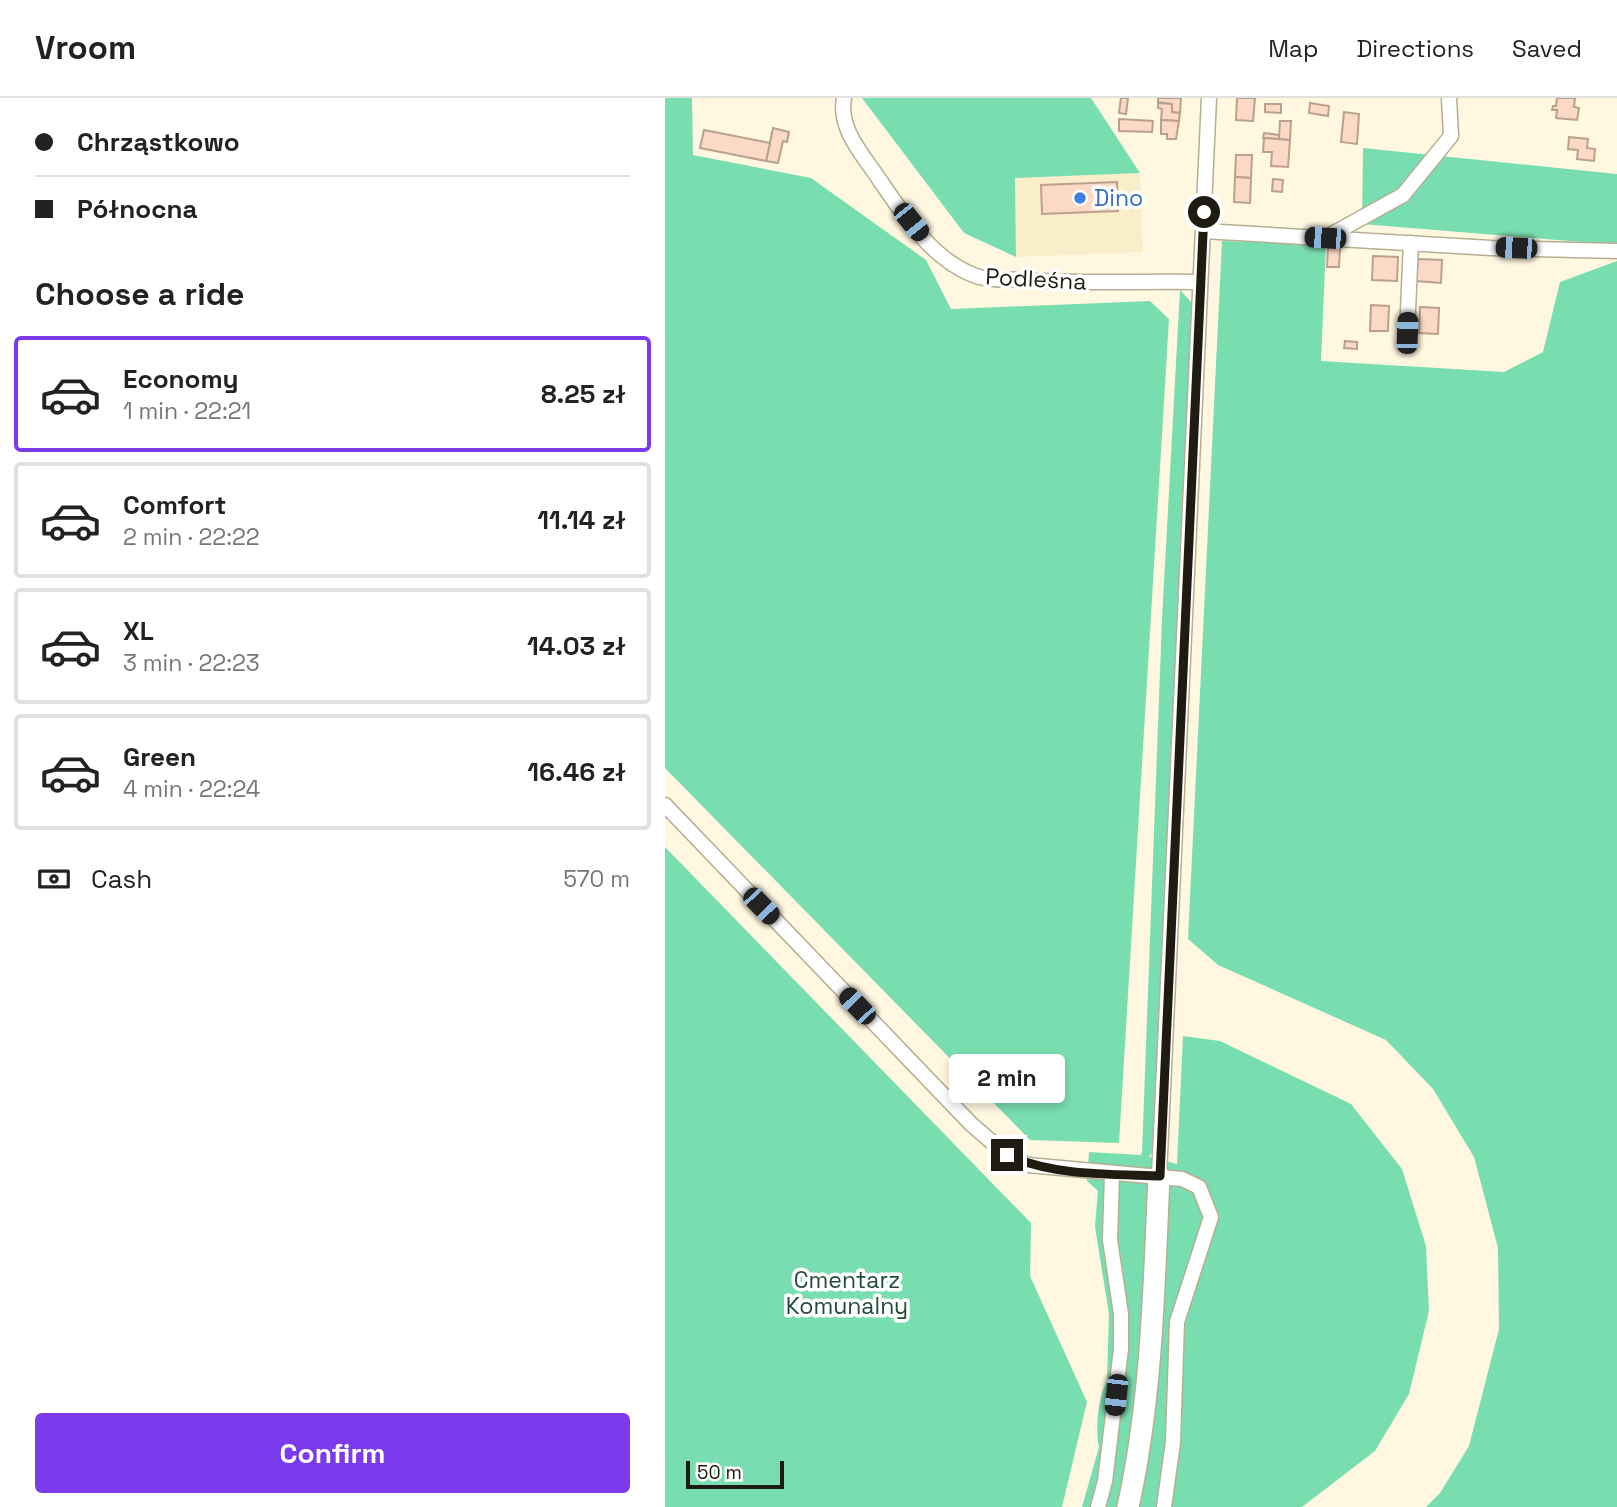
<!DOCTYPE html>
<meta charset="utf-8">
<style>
:root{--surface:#fff;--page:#f2f2f2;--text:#222;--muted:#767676;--line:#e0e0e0;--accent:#7c3aed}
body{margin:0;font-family:"Space Grotesk",sans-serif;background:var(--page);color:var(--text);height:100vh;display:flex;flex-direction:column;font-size:26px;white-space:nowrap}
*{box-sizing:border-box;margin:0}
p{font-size:23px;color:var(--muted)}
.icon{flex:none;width:38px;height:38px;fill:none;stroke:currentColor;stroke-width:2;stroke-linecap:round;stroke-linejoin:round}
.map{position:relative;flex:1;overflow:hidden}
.side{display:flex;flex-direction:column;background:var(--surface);width:665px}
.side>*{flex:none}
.hud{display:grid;align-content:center;height:154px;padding:0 35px;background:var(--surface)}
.scale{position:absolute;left:21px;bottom:18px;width:98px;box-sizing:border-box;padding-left:7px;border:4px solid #1f1b11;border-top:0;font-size:19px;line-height:24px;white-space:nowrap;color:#1f1b11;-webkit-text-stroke:5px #fff;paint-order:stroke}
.end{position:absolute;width:32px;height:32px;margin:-16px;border:9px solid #1f1b11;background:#fff;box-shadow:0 0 0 4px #fff}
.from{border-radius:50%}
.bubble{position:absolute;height:49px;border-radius:7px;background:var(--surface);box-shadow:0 4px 10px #0003;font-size:23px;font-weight:700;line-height:49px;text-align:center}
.car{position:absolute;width:21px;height:42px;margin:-21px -10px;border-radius:9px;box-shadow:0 0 5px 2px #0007;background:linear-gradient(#222 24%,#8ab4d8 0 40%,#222 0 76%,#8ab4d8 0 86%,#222 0)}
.hud b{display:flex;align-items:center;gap:24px;height:66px;font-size:26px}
.hud b+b{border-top:2px solid var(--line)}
.hud i{width:18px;height:18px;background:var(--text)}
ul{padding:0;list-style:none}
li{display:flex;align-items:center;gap:21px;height:116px;margin:0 14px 10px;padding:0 21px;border:4px solid var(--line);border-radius:7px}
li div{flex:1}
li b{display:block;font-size:26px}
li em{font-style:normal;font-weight:700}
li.current{border-color:var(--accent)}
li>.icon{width:63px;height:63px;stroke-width:1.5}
h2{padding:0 35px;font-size:32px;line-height:84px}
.pay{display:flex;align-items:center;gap:18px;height:77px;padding:0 35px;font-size:26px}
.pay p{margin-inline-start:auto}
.cta{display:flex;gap:14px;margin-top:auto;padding:14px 35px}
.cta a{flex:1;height:80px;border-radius:7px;background:var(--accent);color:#fff;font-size:28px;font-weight:700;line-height:80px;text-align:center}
header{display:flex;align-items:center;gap:42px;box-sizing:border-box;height:98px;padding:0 35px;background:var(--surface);border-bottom:2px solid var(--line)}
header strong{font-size:33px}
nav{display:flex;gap:38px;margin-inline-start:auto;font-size:24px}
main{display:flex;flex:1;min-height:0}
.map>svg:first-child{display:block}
</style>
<header>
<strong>Vroom</strong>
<nav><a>Map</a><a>Directions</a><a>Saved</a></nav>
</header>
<main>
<section class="side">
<div class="hud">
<b><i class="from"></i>Chrząstkowo</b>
<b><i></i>Północna</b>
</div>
<h2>Choose a ride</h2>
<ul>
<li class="current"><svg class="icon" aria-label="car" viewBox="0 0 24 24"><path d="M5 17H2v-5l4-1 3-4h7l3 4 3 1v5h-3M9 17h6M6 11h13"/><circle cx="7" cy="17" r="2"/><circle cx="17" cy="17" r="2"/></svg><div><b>Economy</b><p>1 min · 22:21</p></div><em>8.25 zł</em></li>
<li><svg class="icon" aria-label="car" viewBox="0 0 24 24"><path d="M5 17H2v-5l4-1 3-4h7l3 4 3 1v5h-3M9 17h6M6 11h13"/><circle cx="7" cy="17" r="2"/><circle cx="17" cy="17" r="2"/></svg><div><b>Comfort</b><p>2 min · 22:22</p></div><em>11.14 zł</em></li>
<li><svg class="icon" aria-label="car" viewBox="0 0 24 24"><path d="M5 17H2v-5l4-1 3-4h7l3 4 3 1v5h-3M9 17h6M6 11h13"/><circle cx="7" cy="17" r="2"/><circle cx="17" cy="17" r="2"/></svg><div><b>XL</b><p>3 min · 22:23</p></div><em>14.03 zł</em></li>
<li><svg class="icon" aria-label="car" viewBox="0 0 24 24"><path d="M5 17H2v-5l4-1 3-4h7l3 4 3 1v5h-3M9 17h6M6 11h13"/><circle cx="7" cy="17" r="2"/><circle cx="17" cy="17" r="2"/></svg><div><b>Green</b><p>4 min · 22:24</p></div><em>16.46 zł</em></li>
</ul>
<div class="pay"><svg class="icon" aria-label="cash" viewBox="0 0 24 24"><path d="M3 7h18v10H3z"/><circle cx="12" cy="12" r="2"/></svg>Cash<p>570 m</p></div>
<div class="cta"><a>Confirm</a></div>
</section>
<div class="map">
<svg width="952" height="1409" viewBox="0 0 952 1409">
<rect width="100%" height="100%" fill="#fff7e0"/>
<polygon fill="#faeeca" points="475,75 478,154 351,159 350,80"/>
<g fill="#79deaf">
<polygon points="0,0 27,0 28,57 146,80 261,162 286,211 485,203 504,221 454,1045 365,1042 0,670"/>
<polygon points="197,0 426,0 475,75 350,80 351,159 299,135"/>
<polygon points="698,50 952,76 952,147 697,126"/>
<polygon points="557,143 661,146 656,263 839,274 878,254 895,184 952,163 952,1409 761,1409 775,1395 804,1348 834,1231 833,1150 809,1059 768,991 721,942 553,867 523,841"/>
<path d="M515,192l12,13 -38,846 -5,8 28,7 6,-128 37,5 131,63 51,65 24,77 3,65 -20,83 -34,57 -73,56h-220l17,-60c-4,-18 -1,-50 8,-66l2,-67 -14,-87 3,-36 -11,-10 2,-29 52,3 1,-3 20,-533z"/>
<polygon points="0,749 366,1125 365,1178 422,1304 397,1409 0,1409"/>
</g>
<g fill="#fcd9c5" stroke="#baa08f" stroke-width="2">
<polygon points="456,0 463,0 461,16 454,15"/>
<polygon points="493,0 516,0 515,15 507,14 507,6 493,4"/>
<polygon points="572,0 590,0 588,23 571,22"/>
<polygon points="892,0 910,0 909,9 914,10 912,22 891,20 892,12 887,12 888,8 891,8"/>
<polygon points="493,5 507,6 507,14 515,15 514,23 496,22 497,11 493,10"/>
<polygon points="645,5 664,8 663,18 644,15"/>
<polygon points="600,6 616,6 616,15 600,14"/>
<polygon points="679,14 694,16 692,46 676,44"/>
<polygon points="454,21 488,23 487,34 454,33"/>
<polygon points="496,22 514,23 511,41 502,41 502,36 496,36"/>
<polygon points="615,23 626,23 625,42 614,41"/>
<polygon points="108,30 124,34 122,44 118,43 113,65 101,63"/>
<polygon points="39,32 105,45 101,63 35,50"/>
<polygon points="599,35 614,37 614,41 598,40"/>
<polygon points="904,39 923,41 922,50 930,51 929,63 912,61 913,52 903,51"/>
<polygon points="599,40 625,42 623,69 606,68 607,54 598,54"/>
<polygon points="571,57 587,57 586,80 570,79"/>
<polygon points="570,79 586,80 585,105 569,104"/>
<polygon points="608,81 618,82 617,94 607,93"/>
<polygon points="452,84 453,113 377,116 376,87"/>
<polygon points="663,150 675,150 674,169 662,169"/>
<polygon points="708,158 733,159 732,183 707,182"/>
<polygon points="753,161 777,162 776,185 751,183"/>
<polygon points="706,207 724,208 723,233 705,233"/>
<polygon points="755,209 774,210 773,236 754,235"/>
<polygon points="680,243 692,244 692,251 679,250"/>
</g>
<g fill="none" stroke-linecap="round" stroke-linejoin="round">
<g stroke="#b7ae93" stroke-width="17">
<g id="minor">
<path d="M179,0c-6,31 19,57 35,81 24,35 51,78 92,95 14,7 36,5 53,6 59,4 117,1 176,2"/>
<polyline points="538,133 826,150 952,153"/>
<polyline points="662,139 738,97 786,38 784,0"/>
<polyline points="742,235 746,145"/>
<polyline points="0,707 306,1026 342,1057 363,1067 517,1081 534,1089 546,1119 512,1224 508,1344 499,1409"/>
<polyline points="494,1078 544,0"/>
<polyline points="433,1409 440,1383 456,1251 456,1216 445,1142 447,1076"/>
</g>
</g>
<g stroke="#b7ae93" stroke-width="24">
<path id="highway" d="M463,1409c24,-109 26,-220 31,-331"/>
</g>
<use href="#minor" stroke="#fff" stroke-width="14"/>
<use href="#highway" stroke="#fff" stroke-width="21"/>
</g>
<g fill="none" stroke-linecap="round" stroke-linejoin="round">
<path stroke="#1f1b11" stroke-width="9" d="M342,1057c46,21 103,19 153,21l44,-964"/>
</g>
<circle fill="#3f7fe0" stroke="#fff" stroke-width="2.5" cx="415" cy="100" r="7"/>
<g text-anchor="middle" stroke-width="7" stroke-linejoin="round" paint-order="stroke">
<g font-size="23" fill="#366cbe" stroke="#fff" text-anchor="start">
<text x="429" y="108">Dino</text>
</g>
<g font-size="23" fill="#1f1b11" stroke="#fff">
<text transform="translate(371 181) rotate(3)" y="8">Podleśna</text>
</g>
<g font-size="23" fill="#204b38" stroke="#fff">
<text x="182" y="1190">Cmentarz<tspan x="182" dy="26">Komunalny</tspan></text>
</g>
</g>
</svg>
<div class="scale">50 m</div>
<i class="end from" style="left:539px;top:114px"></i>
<i class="end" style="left:342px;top:1057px"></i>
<div class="bubble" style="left:284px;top:956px;width:116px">2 min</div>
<i class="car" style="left:246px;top:124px;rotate:141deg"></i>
<i class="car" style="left:660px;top:140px;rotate:273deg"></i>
<i class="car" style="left:851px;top:150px;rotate:272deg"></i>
<i class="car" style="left:742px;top:235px;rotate:2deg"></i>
<i class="car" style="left:96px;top:808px;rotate:136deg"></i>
<i class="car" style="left:192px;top:908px;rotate:316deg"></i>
<i class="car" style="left:451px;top:1297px;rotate:186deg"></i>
</div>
</main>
